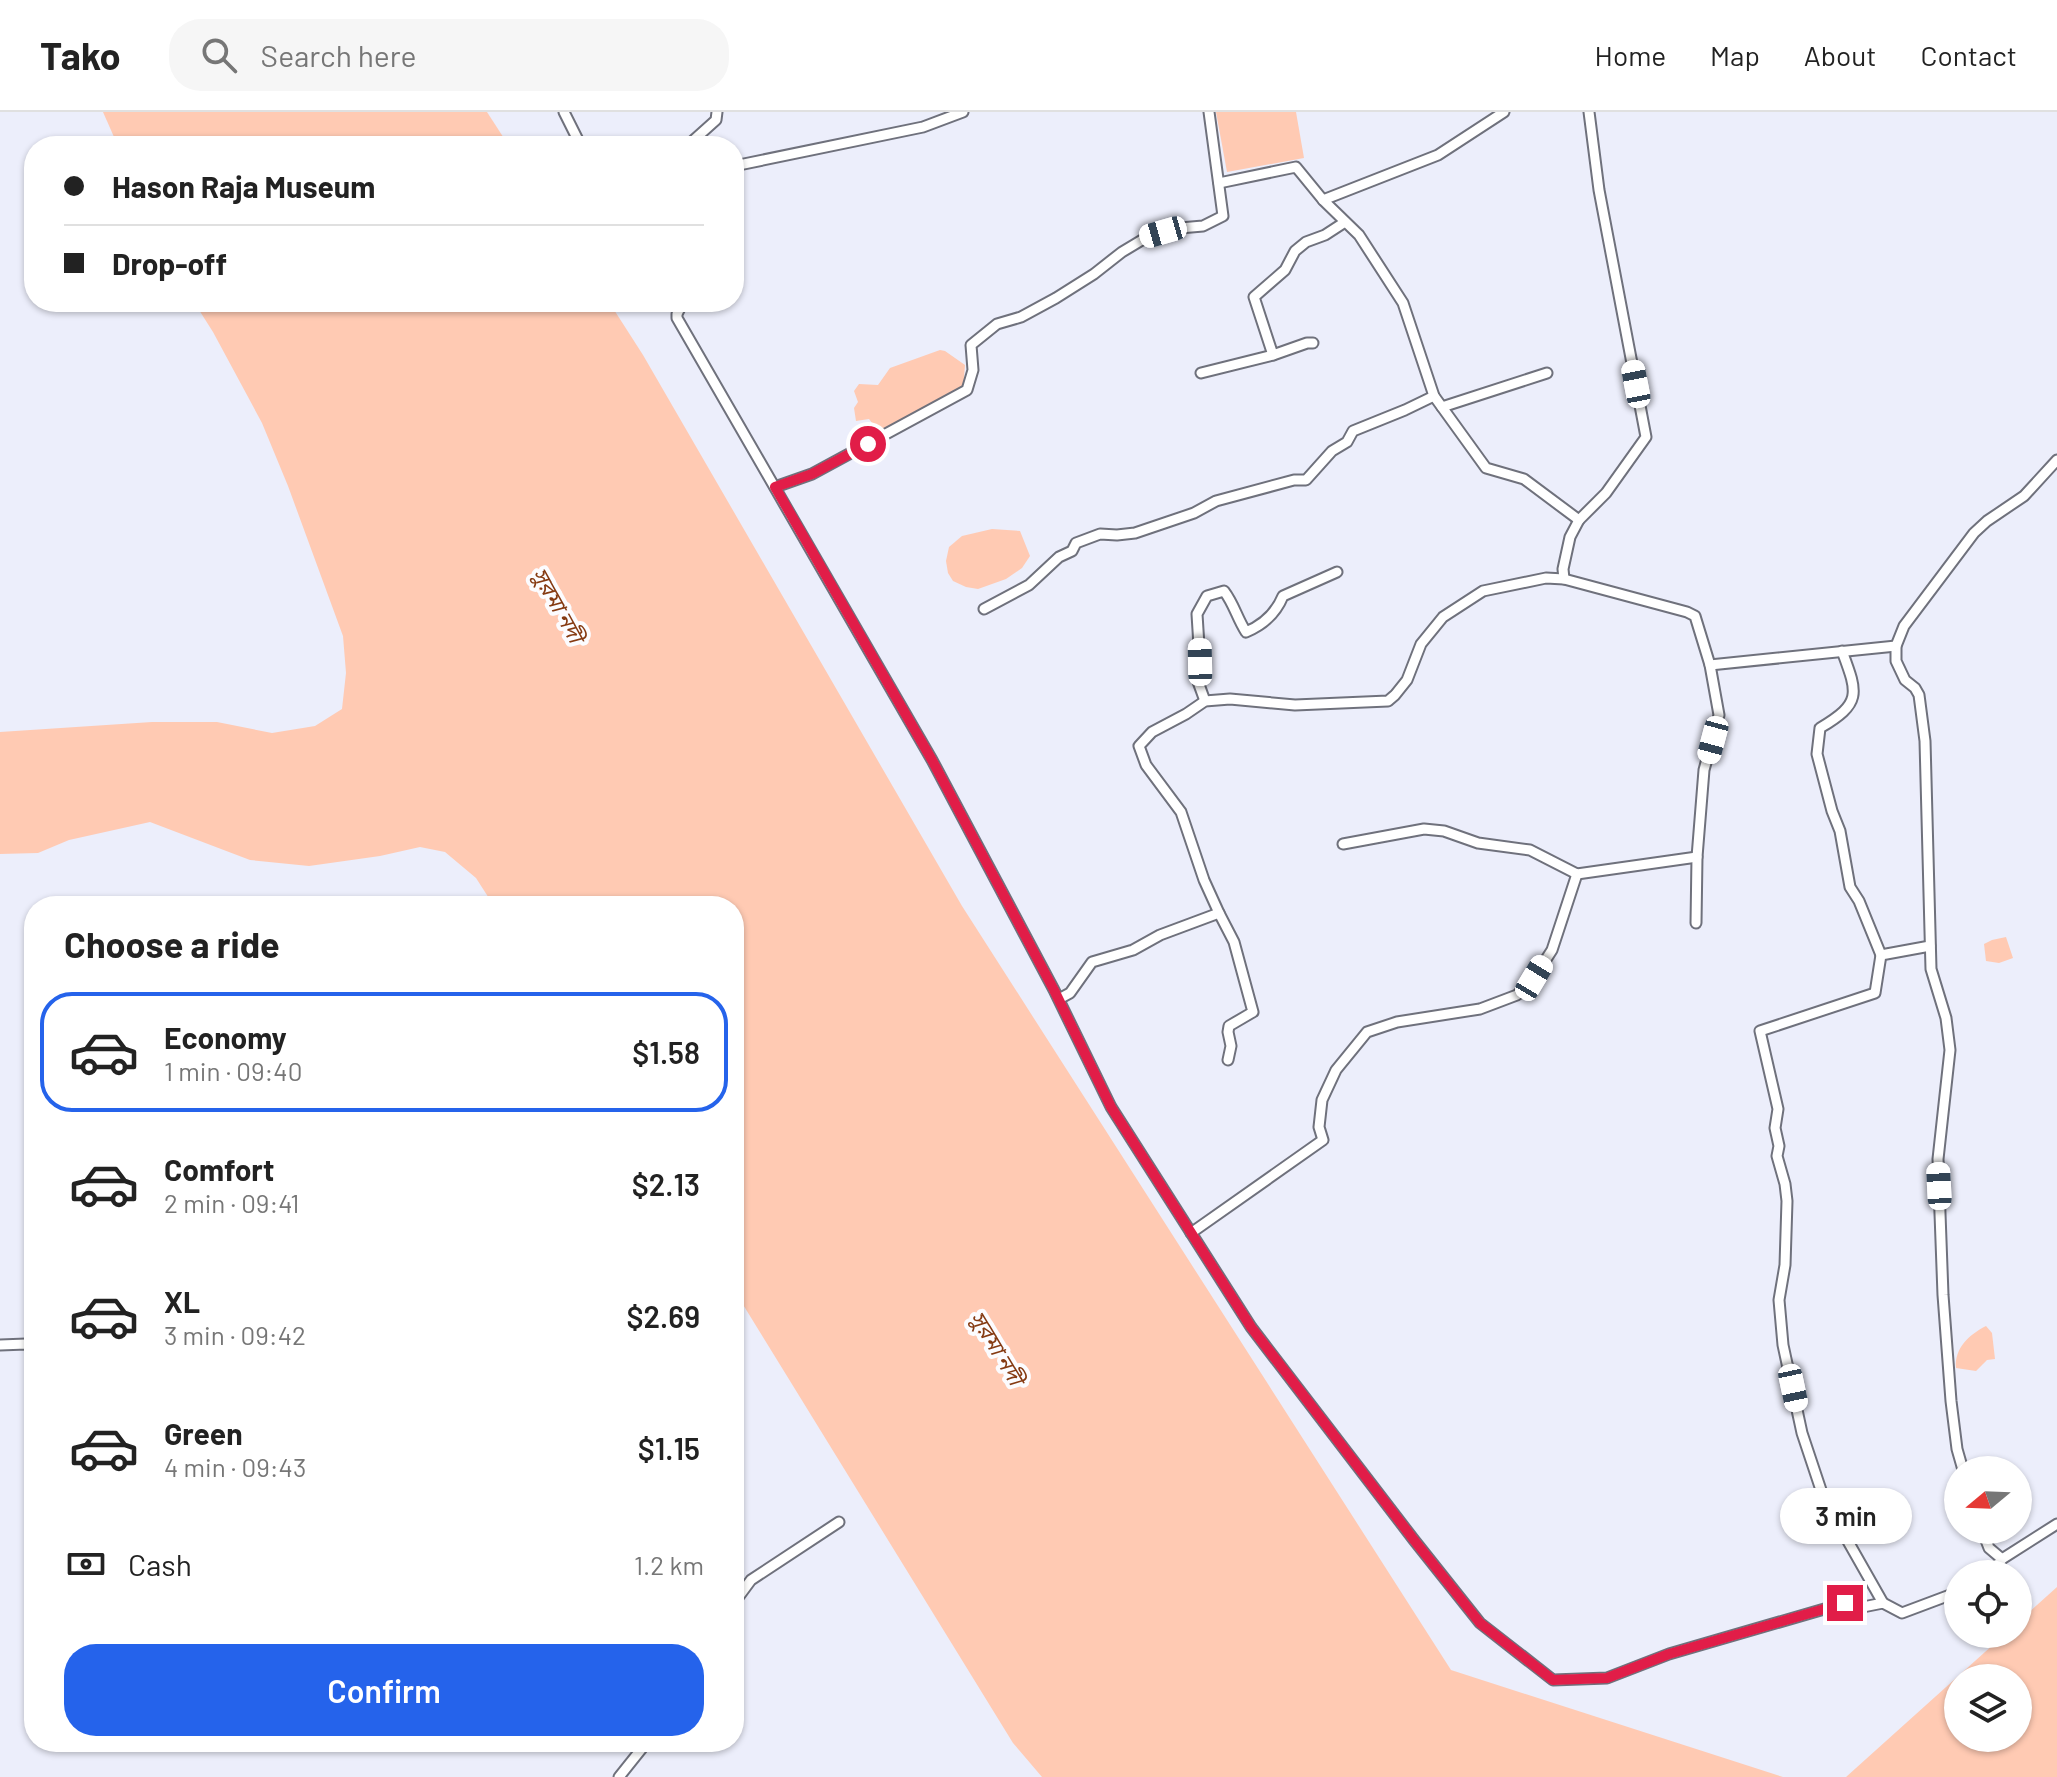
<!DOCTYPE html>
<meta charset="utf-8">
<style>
:root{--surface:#fff;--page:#f6f6f6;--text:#222;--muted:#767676;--line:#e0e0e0;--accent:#2563eb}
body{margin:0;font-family:Barlow,"Noto Sans Bengali",sans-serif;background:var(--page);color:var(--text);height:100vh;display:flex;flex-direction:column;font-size:30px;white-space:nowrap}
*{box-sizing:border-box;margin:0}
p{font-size:26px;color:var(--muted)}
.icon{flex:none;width:44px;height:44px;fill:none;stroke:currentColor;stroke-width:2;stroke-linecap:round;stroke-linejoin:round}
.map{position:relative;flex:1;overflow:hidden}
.panel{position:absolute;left:24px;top:784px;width:720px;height:856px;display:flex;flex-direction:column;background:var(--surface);border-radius:32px;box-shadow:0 2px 6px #0004}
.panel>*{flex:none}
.banner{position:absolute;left:24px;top:24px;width:720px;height:176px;border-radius:32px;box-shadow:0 2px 6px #0004;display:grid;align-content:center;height:176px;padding:0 40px;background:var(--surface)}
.needle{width:52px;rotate:251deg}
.buttons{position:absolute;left:1944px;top:1344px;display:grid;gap:16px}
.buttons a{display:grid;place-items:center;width:88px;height:88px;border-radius:50%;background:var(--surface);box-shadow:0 2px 6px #0004;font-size:40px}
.end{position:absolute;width:36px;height:36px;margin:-18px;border:10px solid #e11d48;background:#fff;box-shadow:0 0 0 4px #fff}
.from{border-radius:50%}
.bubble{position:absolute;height:56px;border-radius:28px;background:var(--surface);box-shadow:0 2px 6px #0004;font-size:26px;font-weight:600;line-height:56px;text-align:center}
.car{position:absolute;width:24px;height:48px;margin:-24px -12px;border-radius:10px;box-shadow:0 0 6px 2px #0007;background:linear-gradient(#fff 24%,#345 0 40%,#fff 0 76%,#345 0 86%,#fff 0)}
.banner b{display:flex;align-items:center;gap:28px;height:76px;font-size:30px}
.banner b+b{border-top:2px solid var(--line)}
.banner i{width:20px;height:20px;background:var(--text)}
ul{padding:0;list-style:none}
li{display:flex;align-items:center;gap:24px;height:120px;margin:0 16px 12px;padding:0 24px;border:4px solid transparent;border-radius:32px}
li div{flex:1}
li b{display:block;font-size:30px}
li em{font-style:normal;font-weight:600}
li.active{border-color:var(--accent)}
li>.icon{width:72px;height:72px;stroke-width:1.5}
h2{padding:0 40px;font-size:36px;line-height:96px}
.pay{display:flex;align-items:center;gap:20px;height:88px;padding:0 40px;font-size:30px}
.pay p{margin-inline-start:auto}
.primary-button{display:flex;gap:16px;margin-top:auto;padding:16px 40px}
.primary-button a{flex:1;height:92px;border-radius:32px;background:var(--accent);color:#fff;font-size:32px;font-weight:600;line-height:92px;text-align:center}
header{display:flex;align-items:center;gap:48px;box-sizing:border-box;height:112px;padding:0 40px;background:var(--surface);border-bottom:2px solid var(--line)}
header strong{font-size:38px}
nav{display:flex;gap:44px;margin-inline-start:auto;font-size:28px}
.search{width:560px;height:72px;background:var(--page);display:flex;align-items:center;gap:20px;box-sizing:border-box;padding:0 28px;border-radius:32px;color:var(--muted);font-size:30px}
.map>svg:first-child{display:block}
</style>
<header>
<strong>Tako</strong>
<div class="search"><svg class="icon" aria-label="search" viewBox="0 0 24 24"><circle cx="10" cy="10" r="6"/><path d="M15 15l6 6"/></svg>Search here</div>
<nav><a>Home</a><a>Map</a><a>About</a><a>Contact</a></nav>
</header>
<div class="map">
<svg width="2057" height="1665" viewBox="0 0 2057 1665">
<rect width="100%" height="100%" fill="#eceefb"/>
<g fill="#ffcab3" fill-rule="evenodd">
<polygon points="103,0 487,0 509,34 118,34"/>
<polygon points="1216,0 1296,0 1304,46 1227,60"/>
<polygon points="194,190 609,190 643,243 962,794 1451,1558 1783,1665 1042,1665 1013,1631 734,1178 734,794 494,794 476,766 445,740 420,735 380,744 309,754 250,748 150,710 69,728 38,741 0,742 0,620 152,610 217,610 272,621 315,614 342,597 346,561 343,524 288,374 262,311 213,220"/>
<polygon points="940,238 945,239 965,253 963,278 888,318 879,320 869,307 856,309 854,296 858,290 854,279 859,272 878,273 890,256"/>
<polygon points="992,417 1020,419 1030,444 1022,456 1006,467 978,477 966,475 953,469 948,461 946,449 949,435 962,424"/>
<polygon points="2006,825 2013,846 1999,851 1986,849 1984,832 1992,828"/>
<path d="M1986,1214l6,7 3,26 -8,1 -11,11 -20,-3c-2,-20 14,-34 30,-42z"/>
<path d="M2057,1475v190h-211l159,-143h13v-12zM1958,1566h60v60h-60z"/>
</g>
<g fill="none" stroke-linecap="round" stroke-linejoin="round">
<g stroke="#6f717c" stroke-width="13">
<g id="minor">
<polyline points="564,0 581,34"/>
<polyline points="687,34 716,8 717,0"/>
<polyline points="734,54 923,15 963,0"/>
<polyline points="1219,71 1296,55 1323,88 1359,123 1403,191 1434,284 1486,356 1524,367 1579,408"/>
<polyline points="1323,88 1438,43 1504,0"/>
<polyline points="683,190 677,202 677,206 932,648 1054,878 1111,995 1251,1215 1414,1428 1480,1511 1553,1568 1607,1566 1669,1542 1845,1491 1858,1496 1883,1491 1902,1501 1958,1480"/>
<polyline points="1273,243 1254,185 1285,158 1295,139 1306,130 1325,123 1345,110"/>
<polyline points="1201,261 1273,243 1307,231 1313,231"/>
<polyline points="1442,295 1547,261"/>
<polyline points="775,375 812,362 967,278 973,258 971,233 997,212 1021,205 1056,186 1094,162 1122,140 1147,125 1180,116 1203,114 1223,104 1209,0"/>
<polyline points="1564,467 1563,457 1570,425 1579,408 1606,381 1646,325 1599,78 1589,0"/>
<polyline points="984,497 1029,473 1059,445 1072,439 1076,431 1100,422 1117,423 1135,421 1194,401 1216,389 1294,368 1306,368 1332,339 1347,330 1353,319 1405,298 1434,284"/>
<path d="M1842,539c16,43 20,52 -22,77l-3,26 15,57 8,20 10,56 9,14 22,54"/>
<polyline points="1710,553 1896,534"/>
<path d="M1205,589l-8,-22 3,-17 -3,-48 10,-18 17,-5c10,13 13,27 22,41 17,-7 30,-19 37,-36l54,-24"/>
<polyline points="1343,732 1424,717 1444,719 1478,731 1530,738 1577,762 1697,745"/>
<polyline points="1219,801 1204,768 1181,700 1146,653 1139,634 1152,620 1186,602 1205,589 1230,587 1295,593 1388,589 1395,583 1407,568 1421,532 1443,505 1483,479 1546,466 1564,467 1687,500 1695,504 1710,553 1719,603 1704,658 1697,745 1696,811"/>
<polyline points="1059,887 1070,881 1092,850 1133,838 1160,823 1219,801 1234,830 1253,900 1229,914 1228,920 1231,934 1228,948"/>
<polyline points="1191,1121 1323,1028 1319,1015 1322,988 1336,958 1367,920 1397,910 1480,897 1517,883 1534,866 1552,838 1577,762"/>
<polyline points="0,1233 26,1232 34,1234"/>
<polyline points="1963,1358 1957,1337 1951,1289 1943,1183 1938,1047 1950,938 1946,906 1931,857 1925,629 1919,583 1915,576 1905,568 1896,549 1896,534 1904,514 1974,421 1987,409 2024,384 2057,348"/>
<polyline points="1982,1418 1989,1436 2002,1447"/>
<polyline points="1991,1462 2002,1447 2057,1412"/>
<polyline points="734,1491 751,1468 839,1410"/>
<polyline points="1883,1491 1824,1387 1802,1321 1783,1233 1779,1188 1785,1153 1787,1089 1785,1072 1777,1044 1779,1034 1775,1016 1778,997 1760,919 1875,881 1881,843 1930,834"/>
<polyline points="619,1665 647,1630"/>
</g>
</g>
<use href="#minor" stroke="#fff" stroke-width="9"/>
</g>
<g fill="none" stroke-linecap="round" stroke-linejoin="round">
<polyline stroke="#e11d48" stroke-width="10" points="868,332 812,362 775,375 932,648 1054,878 1111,995 1251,1215 1414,1428 1480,1511 1553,1568 1607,1566 1669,1542 1845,1491"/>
</g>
<g text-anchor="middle" stroke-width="8" stroke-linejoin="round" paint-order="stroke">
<g font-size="22" font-style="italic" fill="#853a12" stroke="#fcfcff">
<text transform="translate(558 493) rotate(61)" y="8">সুরমা নদী</text>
<text transform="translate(997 1236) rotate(59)" y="8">সুরমা নদী</text>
</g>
</g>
</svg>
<div class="buttons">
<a><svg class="needle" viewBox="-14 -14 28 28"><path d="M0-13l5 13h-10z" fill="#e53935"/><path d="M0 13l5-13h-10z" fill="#767676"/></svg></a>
<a><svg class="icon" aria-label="locate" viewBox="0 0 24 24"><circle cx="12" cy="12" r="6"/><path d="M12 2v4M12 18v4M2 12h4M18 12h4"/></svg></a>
<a><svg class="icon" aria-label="layers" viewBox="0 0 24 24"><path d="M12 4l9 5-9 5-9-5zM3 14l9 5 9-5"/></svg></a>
</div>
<i class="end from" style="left:868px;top:332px"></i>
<i class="end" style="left:1845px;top:1491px"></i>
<div class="bubble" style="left:1780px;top:1376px;width:132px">3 min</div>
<i class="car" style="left:1163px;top:120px;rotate:254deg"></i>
<i class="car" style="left:1636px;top:272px;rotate:349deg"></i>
<i class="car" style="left:1200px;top:550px;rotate:359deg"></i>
<i class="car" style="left:1713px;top:628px;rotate:195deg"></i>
<i class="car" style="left:1534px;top:866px;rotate:31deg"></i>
<i class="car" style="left:1939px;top:1074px;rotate:357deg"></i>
<i class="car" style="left:1793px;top:1276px;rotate:168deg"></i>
<div class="banner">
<b><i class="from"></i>Hason Raja Museum</b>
<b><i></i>Drop-off</b>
</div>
<section class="panel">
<h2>Choose a ride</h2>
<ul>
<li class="active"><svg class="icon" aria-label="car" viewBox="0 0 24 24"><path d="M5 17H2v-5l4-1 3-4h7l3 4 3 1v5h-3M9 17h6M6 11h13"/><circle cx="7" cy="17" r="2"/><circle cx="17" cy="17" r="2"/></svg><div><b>Economy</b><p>1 min · 09:40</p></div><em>$1.58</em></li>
<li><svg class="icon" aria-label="car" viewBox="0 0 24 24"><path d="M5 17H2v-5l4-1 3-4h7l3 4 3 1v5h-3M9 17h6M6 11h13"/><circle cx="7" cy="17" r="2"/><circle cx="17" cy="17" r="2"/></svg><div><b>Comfort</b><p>2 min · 09:41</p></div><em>$2.13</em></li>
<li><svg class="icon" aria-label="car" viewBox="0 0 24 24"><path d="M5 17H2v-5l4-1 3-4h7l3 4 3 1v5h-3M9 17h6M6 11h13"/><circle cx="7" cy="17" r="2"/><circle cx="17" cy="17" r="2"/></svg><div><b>XL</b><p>3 min · 09:42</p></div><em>$2.69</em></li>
<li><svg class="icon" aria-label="car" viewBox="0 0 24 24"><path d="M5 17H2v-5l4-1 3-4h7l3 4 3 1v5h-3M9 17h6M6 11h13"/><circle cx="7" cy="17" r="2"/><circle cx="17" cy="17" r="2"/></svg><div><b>Green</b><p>4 min · 09:43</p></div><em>$1.15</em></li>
</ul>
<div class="pay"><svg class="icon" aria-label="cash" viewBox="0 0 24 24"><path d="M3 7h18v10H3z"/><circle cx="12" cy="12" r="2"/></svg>Cash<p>1.2 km</p></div>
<div class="primary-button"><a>Confirm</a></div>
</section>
</div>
